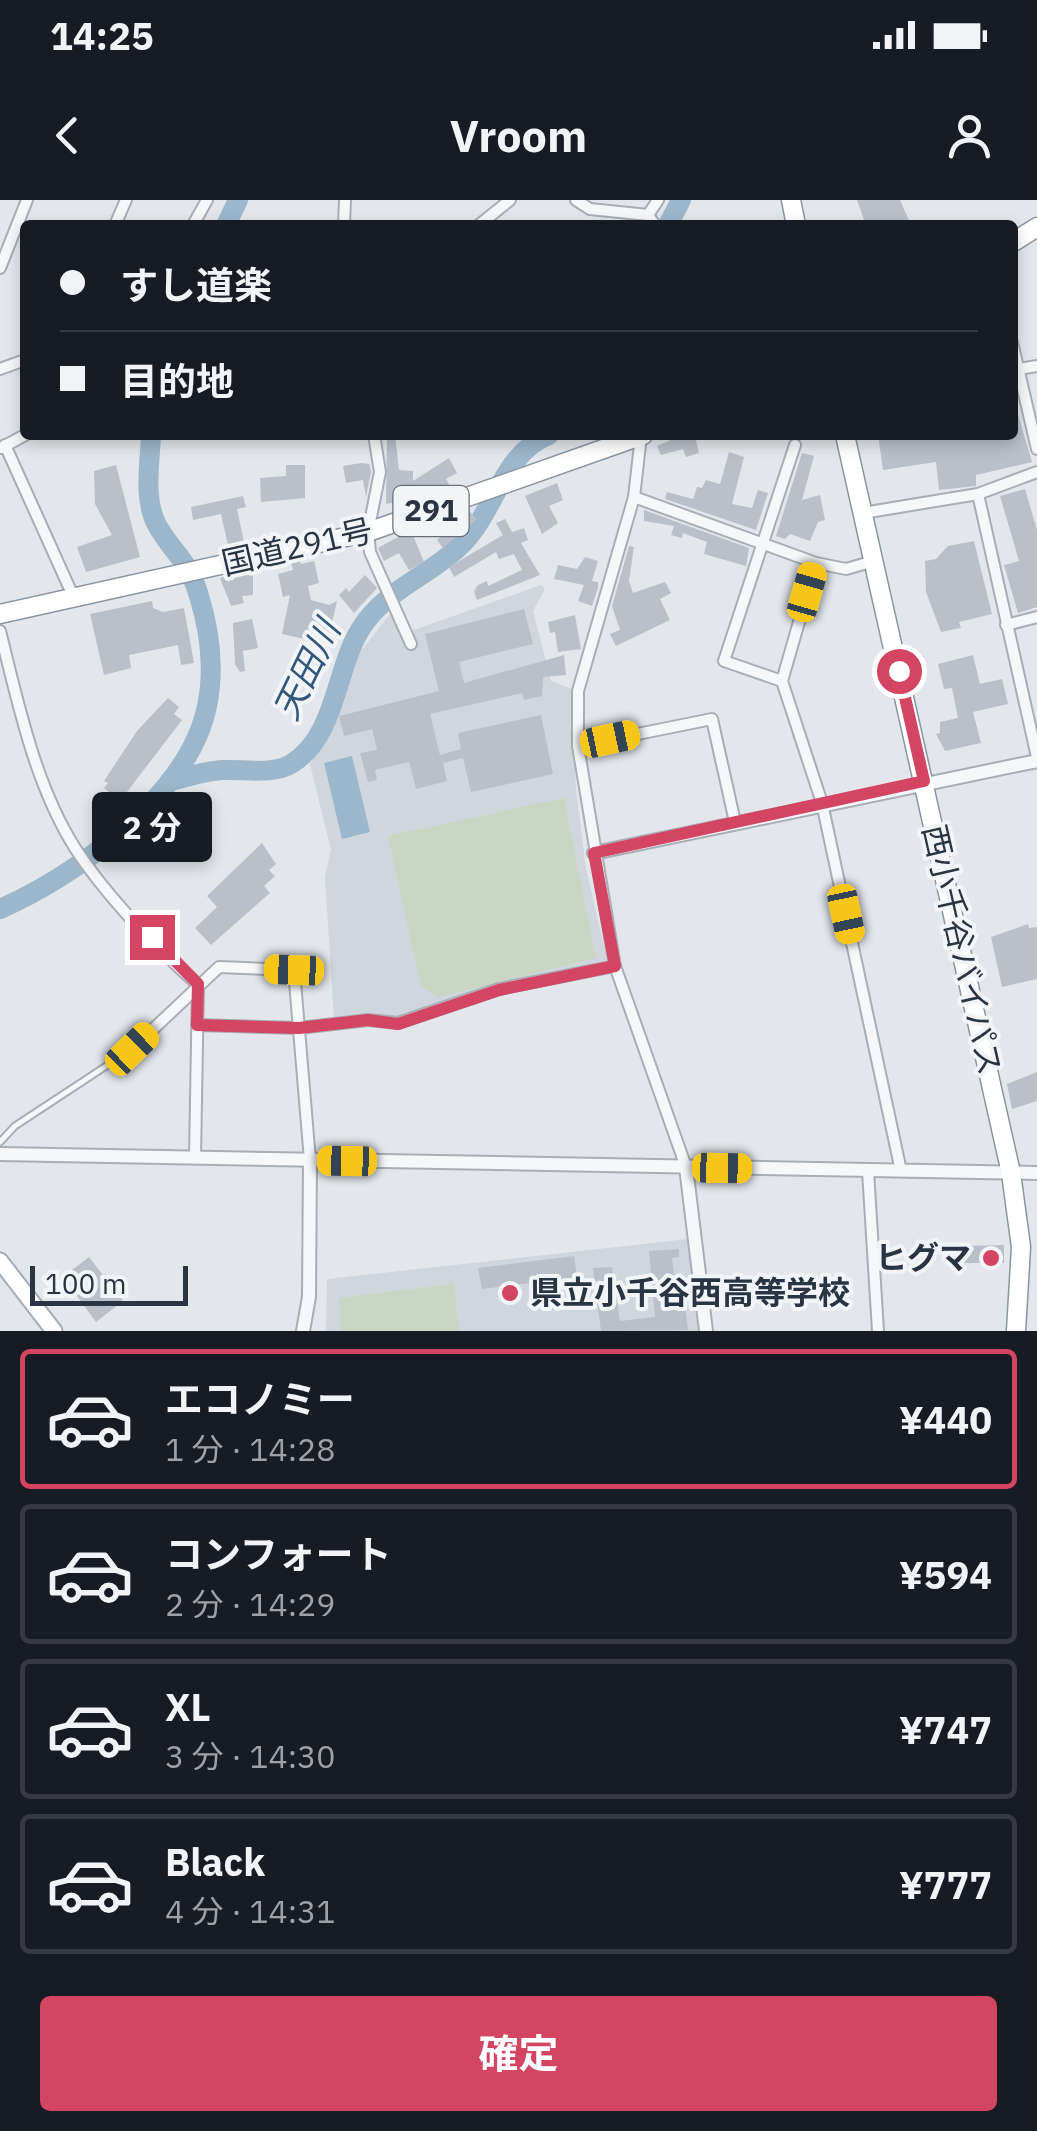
<!DOCTYPE html>
<html lang="ja">
<meta charset="utf-8">
<style>
:root{--surface:#171b24;--page:#20242c;--text:#f1f3f6;--muted:#9ea1a6;--line:#363941;--accent:#d44463}
body{margin:0;font-family:"IBM Plex Sans","Noto Sans JP",sans-serif;background:var(--page);color:var(--text);height:100vh;display:flex;flex-direction:column;font-size:38px;white-space:nowrap}
*{box-sizing:border-box;margin:0}
p{font-size:32px;color:var(--muted)}
.icon{flex:none;width:55px;height:55px;fill:none;stroke:currentColor;stroke-width:2;stroke-linecap:round;stroke-linejoin:round}
.map{position:relative;height:1131px;overflow:hidden}
.drawer{display:flex;flex-direction:column;background:var(--surface);flex:1}
.drawer>*{flex:none}
.guide{position:absolute;left:20px;top:20px;width:998px;height:220px;border-radius:10px;box-shadow:0 5px 15px #0003;display:grid;align-content:center;height:220px;padding:0 40px;background:var(--surface)}
.scale{position:absolute;left:30px;bottom:25px;width:158px;box-sizing:border-box;padding-left:10px;border:5px solid #2a3544;border-top:0;font-size:28px;line-height:35px;white-space:nowrap;color:#2a3544;-webkit-text-stroke:8px #f2f5f8;paint-order:stroke}
.end{position:absolute;width:45px;height:45px;margin:-22px;border:12px solid #d44463;background:#fff;box-shadow:0 0 0 5px #fff}
.from{border-radius:50%}
.bubble{position:absolute;height:70px;border-radius:10px;background:var(--surface);box-shadow:0 5px 15px #0003;font-size:32px;font-weight:700;line-height:70px;text-align:center}
.car{position:absolute;width:30px;height:60px;margin:-30px -15px;border-radius:12px;box-shadow:0 0 8px 2px #0007;background:linear-gradient(#f5c518 24%,#345 0 40%,#f5c518 0 76%,#345 0 86%,#f5c518 0)}
.guide b{display:flex;align-items:center;gap:35px;height:95px;font-size:38px}
.guide b+b{border-top:2px solid var(--line)}
.guide i{width:25px;height:25px;background:var(--text)}
ul{padding:18px 0 0;list-style:none}
li{display:flex;align-items:center;gap:30px;height:140px;margin:0 20px 15px;padding:0 20px;border:5px solid var(--line);border-radius:10px}
li div{flex:1}
li b{display:block;font-size:38px}
li em{font-style:normal;font-weight:700}
li.current{border-color:var(--accent)}
li>.icon{width:90px;height:90px;stroke-width:1.5}
.action{display:flex;gap:20px;margin-top:auto;padding:20px 40px}
.action a{flex:1;height:115px;border-radius:10px;background:var(--accent);color:#fff;font-size:40px;font-weight:700;line-height:115px;text-align:center}
.status{display:flex;justify-content:space-between;align-items:center;height:70px;padding:0 50px;background:var(--surface);direction:ltr}
.status svg{height:28px;fill:currentColor}
header{display:flex;justify-content:space-between;align-items:center;height:130px;padding:0 40px;background:var(--surface);font-size:45px;font-weight:700}
.map>svg:first-child{display:block}
</style>
<div class="status"><b>14:25</b><svg viewBox="0 0 49 12"><path d="M0 12V9h3v3zM5 12V6h3v6zM10 12V3h3v9zM15 12V0h3v12zM26 1h20v11H26zM47 4h2v5h-2z"/></svg></div>
<header><svg class="icon" aria-label="back" viewBox="0 0 24 24"><path d="M15 5l-7 7 7 7"/></svg>Vroom<svg class="icon" aria-label="person" viewBox="0 0 24 24"><circle cx="12" cy="8" r="4"/><path d="M4 21q1-7 8-7t8 7"/></svg></header>
<div class="map">
<svg width="1037" height="1131" viewBox="0 0 1037 1131">
<rect width="100%" height="100%" fill="#e3e7eb"/>
<g fill="#d0d6dd">
<polygon points="541,385 545,389 533,411 551,481 572,489 576,590 586,668 607,760 400,819 358,815 334,819 325,677 331,650 310,564 334,527 357,456 398,404 411,431"/>
<polygon points="688,1039 698,1131 326,1131 327,1079"/>
</g>
<g fill="#c9d6c3">
<polygon points="564,598 596,758 439,797 421,786 388,636"/>
<polygon points="454,1084 459,1131 341,1131 339,1098"/>
</g>
<polygon fill="#9cb7cc" points="352,556 370,632 342,639 324,563"/>
<g fill="none" stroke-linecap="round" stroke-linejoin="round">
<g stroke="#9cb7cc" stroke-width="20">
<polyline points="226,25 238,0"/>
<polyline points="668,25 681,0"/>
<path d="M170,581c17,-4 35,-10 52,-11 21,-1 51,5 69,-6 45,-27 44,-93 69,-134 23,-39 69,-54 100,-84 36,-34 41,-92 89,-111"/>
<path d="M0,709c70,-31 165,-99 197,-172 20,-45 16,-96 2,-141 -11,-38 -26,-42 -42,-71 -14,-26 -7,-62 -6,-90"/>
</g>
</g>
<g fill="#b9c0c9">
<polygon points="857,0 900,0 911,25 866,25"/>
<polygon points="1012,194 1032,262 976,275 976,286 939,290 936,262 883,270 878,235 1012,235"/>
<polygon points="387,235 395,235 399,270 413,271 413,281 449,258 457,273 446,279 449,284 435,295 386,304"/>
<polygon points="682,235 695,235 699,253 686,257 683,249 661,255 657,246"/>
<polygon points="729,252 744,257 732,304 752,308 758,290 768,293 756,330 665,299 667,292 693,299 697,287 702,288 706,280 720,284"/>
<polygon points="802,253 814,256 802,300 820,295 825,320 818,322 810,341 790,334 785,339 776,336"/>
<polygon points="361,263 369,264 371,272 366,297 363,280 346,283 343,266"/>
<polygon points="116,265 140,357 86,372 77,347 112,335 95,304 94,271"/>
<polygon points="286,265 305,265 305,298 261,302 260,278 286,276"/>
<polygon points="557,283 563,300 549,306 558,323 542,334 525,296"/>
<polygon points="1025,289 1037,330 1037,407 1018,413 1004,365 1019,361 1000,296"/>
<polygon points="243,296 246,307 237,309 245,347 229,350 221,314 193,320 191,307"/>
<polygon points="644,310 749,348 746,366 704,354 707,342 683,333 682,338 671,335 674,326 644,321"/>
<polygon points="469,311 477,319 443,348 437,340"/>
<polygon points="505,319 512,332 524,328 528,340 521,343 540,375 477,400 474,391 478,385 487,381 488,386 522,370 514,354 499,359 496,352 454,377 449,367 503,335 496,323"/>
<polygon points="411,330 424,362 409,370 399,353 384,361 378,348"/>
<polygon points="974,341 992,414 959,422 961,428 941,432 926,392 925,361 936,359 948,346"/>
<polygon points="629,346 634,347 629,381 633,393 665,382 671,393 660,399 670,420 616,446 610,434 620,430 612,406"/>
<polygon points="585,357 598,361 592,381 598,382 598,388 592,406 578,401 584,385 554,379 558,365 577,369"/>
<polygon points="300,360 301,364 314,361 319,383 308,386 311,400 329,405 337,401 327,444 282,434 290,395 283,397 278,374 293,370 291,362"/>
<polygon points="253,370 253,395 242,396 244,403 231,406 220,378"/>
<polygon points="365,375 377,388 354,413 339,395 346,388 349,392"/>
<polygon points="152,401 153,408 163,412 184,408 194,463 181,465 178,445 129,455 131,468 104,475 90,414"/>
<polygon points="524,409 533,444 459,462 464,483 564,455 566,475 543,477 542,496 524,500 522,493 430,514 440,555 461,549 458,533 541,515 553,574 471,592 463,558 443,563 447,581 416,589 409,562 375,570 377,580 368,582 360,553 377,550 372,529 344,536 339,516 439,491 425,434"/>
<polygon points="575,415 581,449 558,452 555,432 550,433 548,422"/>
<polygon points="252,419 258,448 243,451 245,471 240,472 235,464 233,423"/>
<polygon points="973,455 980,484 1002,479 1008,504 973,512 981,543 945,551 936,534 940,533 940,522 958,518 952,488 944,489 938,464"/>
<polygon points="168,498 179,507 174,514 182,520 120,601 104,588 108,583 104,581 137,531"/>
<polygon points="262,643 276,664 269,670 275,676 264,686 270,693 211,745 195,728 217,707 207,696"/>
<polygon points="1028,724 1029,728 1037,727 1037,779 1002,787 991,737"/>
<polygon points="1037,872 1037,901 1012,909 1007,884"/>
<polygon points="1004,1045 1004,1063 959,1063 959,1046"/>
<polygon points="679,1049 679,1057 672,1058 678,1106 685,1106 688,1130 601,1131 593,1068 612,1067 620,1121 655,1117 649,1051"/>
<polygon points="574,1056 577,1077 482,1089 478,1068"/>
<polygon points="89,1057 123,1101 96,1122 63,1077"/>
</g>
<g fill="none" stroke-linecap="round" stroke-linejoin="round">
<g stroke="#a8aeb6" stroke-width="9">
<polyline id="service" points="0,942 15,926 132,849"/>
</g>
<g stroke="#a8aeb6" stroke-width="14">
<g id="minor">
<polyline points="576,0 590,9 648,15 655,25"/>
<polyline points="648,15 658,0"/>
<polyline points="115,25 126,0"/>
<polyline points="193,25 207,0"/>
<polyline points="344,25 345,0"/>
<polyline points="479,25 510,0"/>
<polyline points="0,68 27,0"/>
<polyline points="1012,142 1037,249"/>
<polyline points="0,169 25,160"/>
<polyline points="1019,169 1037,166"/>
<polyline points="374,235 380,272 368,332 370,352 411,444"/>
<polyline points="641,236 634,297 578,491 578,546 615,766 686,967"/>
<polyline points="5,245 74,398"/>
<polyline points="1,248 25,235"/>
<polyline points="978,294 1037,557"/>
<polyline points="634,297 816,363 846,369 874,361"/>
<polyline points="863,313 978,294 1037,272"/>
<polyline points="816,363 782,481 822,603 901,971"/>
<polyline points="1006,425 1037,417"/>
<path d="M0,431c18,72 35,154 75,217 32,49 80,98 123,137l-3,173"/>
<polyline points="782,481 724,461 795,245"/>
<polyline points="578,546 712,519 735,622"/>
<polyline points="197,825 299,828 368,820 398,823 499,789 615,766"/>
<polyline points="132,849 219,767 294,770 310,960"/>
<polyline points="868,971 878,1131"/>
</g>
</g>
<g stroke="#a8aeb6" stroke-width="16">
<g id="tertiary">
<polyline points="594,653 1037,561"/>
<polyline points="0,954 1037,973"/>
<polyline points="686,967 706,1131"/>
<polyline points="303,1131 309,1097 310,960"/>
</g>
</g>
<g stroke="#a1acb8" stroke-width="19">
<polyline id="primary" points="0,1061 54,1131"/>
</g>
<g stroke="#8995a3" stroke-width="21">
<g id="trunk">
<polyline points="791,0 796,25"/>
<polyline points="1012,43 1037,27"/>
<polyline points="845,235 1011,973 1021,1047 1016,1131"/>
<polyline points="0,414 368,332 643,235"/>
</g>
</g>
<use href="#service" stroke="#f6f7f9" stroke-width="5"/>
<use href="#minor" stroke="#f6f7f9" stroke-width="10"/>
<use href="#tertiary" stroke="#f6f7f9" stroke-width="12"/>
<use href="#primary" stroke="#fff" stroke-width="15"/>
<use href="#trunk" stroke="#fff" stroke-width="18"/>
</g>
<g fill="none" stroke-linecap="round" stroke-linejoin="round">
<polyline stroke="#d44463" stroke-width="12" points="152,737 198,784 197,825 299,828 368,820 398,824 499,790 615,766 594,653 924,581 899,471"/>
</g>
<g fill="#d44463" stroke="#f2f5f8" stroke-width="4">
<circle cx="991" cy="1058" r="10"/>
<circle cx="510" cy="1093" r="10"/>
</g>
<g text-anchor="middle" stroke-width="8" stroke-linejoin="round" paint-order="stroke">
<rect fill="#f2f5f8" stroke="#666f7a" stroke-width="2.5" x="393.5" y="286" width="75" height="50" rx="8"/>
<g font-size="30" font-weight="bold" fill="#2a3544">
<text x="431" y="321">291</text>
</g>
<g font-size="32" fill="#2a3544" stroke="#f2f5f8">
<text transform="translate(297 347) rotate(-13)" y="11">国道291号</text>
<text transform="translate(962 750) rotate(77)" y="11">西小千谷バイパス</text>
</g>
<g font-size="32" font-weight="bold" fill="#2a3544" stroke="#f2f5f8" text-anchor="end">
<text x="971" y="1069">ヒグマ</text>
<text x="530" y="1104" text-anchor="start">県立小千谷西高等学校</text>
</g>
<g font-size="35" font-style="italic" fill="#32577a" stroke="#f2f5f8">
<text transform="translate(307 470) rotate(-64)" y="12">天田川</text>
</g>
</g>
</svg>
<div class="scale">100 m</div>
<i class="end from" style="left:899px;top:471px"></i>
<i class="end" style="left:152px;top:737px"></i>
<div class="bubble" style="left:92px;top:592px;width:120px">2 分</div>
<i class="car" style="left:807px;top:392px;rotate:16deg"></i>
<i class="car" style="left:610px;top:539px;rotate:78deg"></i>
<i class="car" style="left:846px;top:714px;rotate:168deg"></i>
<i class="car" style="left:294px;top:770px;rotate:272deg"></i>
<i class="car" style="left:132px;top:849px;rotate:46deg"></i>
<i class="car" style="left:347px;top:961px;rotate:271deg"></i>
<i class="car" style="left:722px;top:968px;rotate:91deg"></i>
<div class="guide">
<b><i class="from"></i>すし道楽</b>
<b><i></i>目的地</b>
</div>
</div>
<section class="drawer">
<ul>
<li class="current"><svg class="icon" aria-label="car" viewBox="0 0 24 24"><path d="M5 17H2v-5l4-1 3-4h7l3 4 3 1v5h-3M9 17h6M6 11h13"/><circle cx="7" cy="17" r="2"/><circle cx="17" cy="17" r="2"/></svg><div><b>エコノミー</b><p>1 分 · 14:28</p></div><em>¥440</em></li>
<li><svg class="icon" aria-label="car" viewBox="0 0 24 24"><path d="M5 17H2v-5l4-1 3-4h7l3 4 3 1v5h-3M9 17h6M6 11h13"/><circle cx="7" cy="17" r="2"/><circle cx="17" cy="17" r="2"/></svg><div><b>コンフォート</b><p>2 分 · 14:29</p></div><em>¥594</em></li>
<li><svg class="icon" aria-label="car" viewBox="0 0 24 24"><path d="M5 17H2v-5l4-1 3-4h7l3 4 3 1v5h-3M9 17h6M6 11h13"/><circle cx="7" cy="17" r="2"/><circle cx="17" cy="17" r="2"/></svg><div><b>XL</b><p>3 分 · 14:30</p></div><em>¥747</em></li>
<li><svg class="icon" aria-label="car" viewBox="0 0 24 24"><path d="M5 17H2v-5l4-1 3-4h7l3 4 3 1v5h-3M9 17h6M6 11h13"/><circle cx="7" cy="17" r="2"/><circle cx="17" cy="17" r="2"/></svg><div><b>Black</b><p>4 分 · 14:31</p></div><em>¥777</em></li>
</ul>
<div class="action"><a>確定</a></div>
</section>
